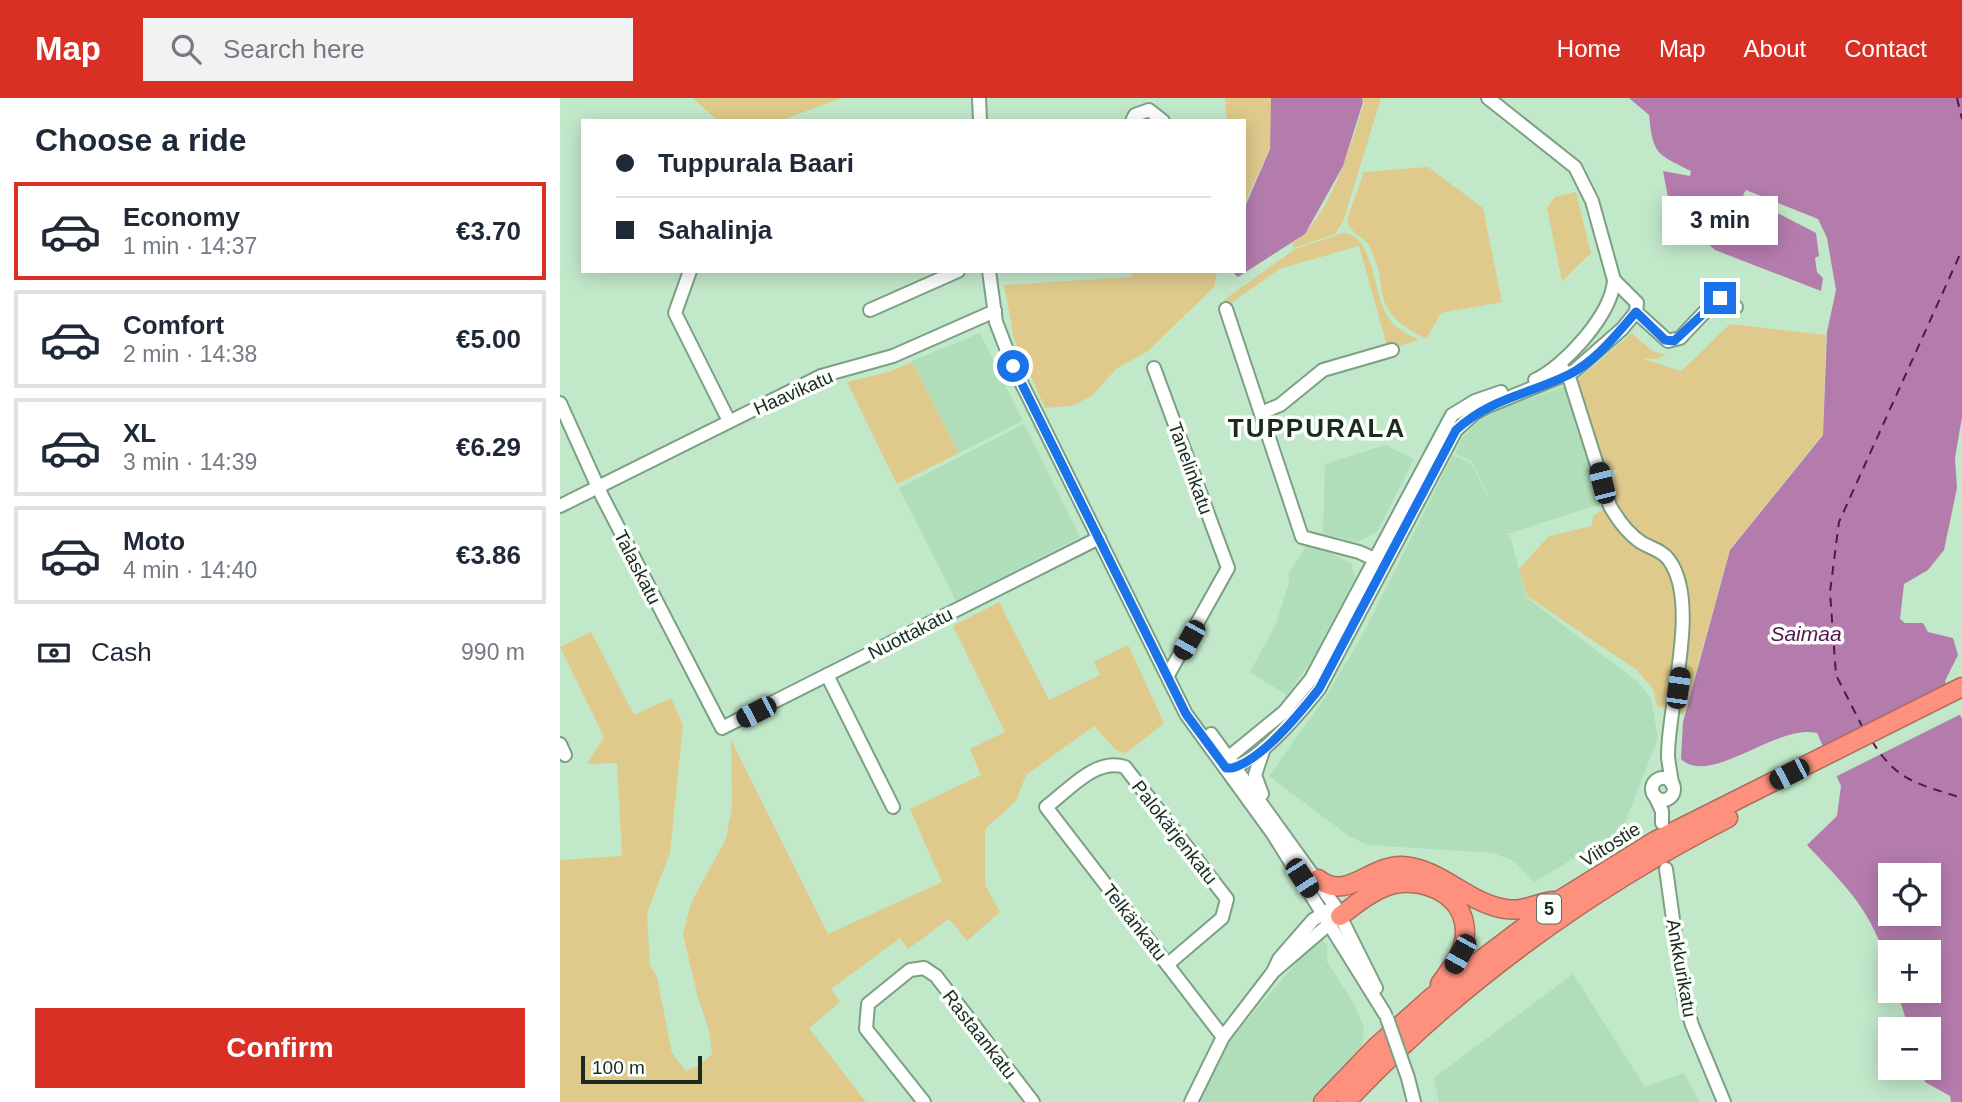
<!DOCTYPE html>
<meta charset="utf-8">
<style>
:root{--surface:#fff;--page:#f2f2f3;--text:#1f2937;--muted:#747a83;--line:#e0e1e3;--accent:#d93025}
body{margin:0;font-family:Arial,sans-serif;background:var(--page);color:var(--text);height:100vh;display:flex;flex-direction:column;font-size:26px;white-space:nowrap}
*{box-sizing:border-box;margin:0}
p{font-size:23px;color:var(--muted)}
.icon{flex:none;width:38px;height:38px;fill:none;stroke:currentColor;stroke-width:2;stroke-linecap:round;stroke-linejoin:round}
.map{position:relative;flex:1;overflow:hidden}
.sheet{display:flex;flex-direction:column;background:var(--surface);width:560px}
.sheet>*{flex:none}
.guide{position:absolute;left:21px;top:21px;width:665px;height:154px;border-radius:0px;box-shadow:0 4px 18px #0003;display:grid;align-content:center;height:154px;padding:0 35px;background:var(--surface)}
.tools{position:absolute;left:1318px;top:765px;display:grid;gap:14px}
.tools a{display:grid;place-items:center;width:63px;height:63px;border-radius:0px;background:var(--surface);box-shadow:0 4px 18px #0003;font-size:35px}
.scale{position:absolute;left:21px;bottom:18px;width:121px;box-sizing:border-box;padding-left:7px;border:4px solid #1c2a1f;border-top:0;font-size:19px;line-height:24px;white-space:nowrap;color:#1c2a1f;-webkit-text-stroke:5px #fbfffc;paint-order:stroke}
.end{position:absolute;width:32px;height:32px;margin:-16px;border:9px solid #1a73e8;background:#fff;box-shadow:0 0 0 4px #fff}
.from{border-radius:50%}
.bubble{position:absolute;height:49px;border-radius:0px;background:var(--surface);box-shadow:0 4px 18px #0003;font-size:23px;font-weight:700;line-height:49px;text-align:center}
.car{position:absolute;width:21px;height:42px;margin:-21px -10px;border-radius:9px;box-shadow:0 0 5px 2px #0007;background:linear-gradient(#222 24%,#8ab4d8 0 40%,#222 0 76%,#8ab4d8 0 86%,#222 0)}
.guide b{display:flex;align-items:center;gap:24px;height:66px;font-size:26px}
.guide b+b{border-top:2px solid var(--line)}
.guide i{width:18px;height:18px;background:var(--text)}
ul{padding:0;list-style:none}
li{display:flex;align-items:center;gap:21px;height:98px;margin:0 14px 10px;padding:0 21px;border:4px solid var(--line);border-radius:0px}
li div{flex:1}
li b{display:block;font-size:26px}
li em{font-style:normal;font-weight:700}
li.selected{border-color:var(--accent)}
li>.icon{width:63px;height:63px;stroke-width:1.5}
h2{padding:0 35px;font-size:32px;line-height:84px}
.pay{display:flex;align-items:center;gap:18px;height:77px;padding:0 35px;font-size:26px}
.pay p{margin-inline-start:auto}
.cta{display:flex;gap:14px;margin-top:auto;padding:14px 35px}
.cta a{flex:1;height:80px;border-radius:0px;background:var(--accent);color:#fff;font-size:28px;font-weight:700;line-height:80px;text-align:center}
header{display:flex;align-items:center;gap:42px;box-sizing:border-box;height:98px;padding:0 35px;background:var(--accent);color:#fff}
header strong{font-size:33px}
nav{display:flex;gap:38px;margin-inline-start:auto;font-size:24px}
.search{width:490px;height:63px;background:var(--page);display:flex;align-items:center;gap:18px;box-sizing:border-box;padding:0 24px;border-radius:0px;color:var(--muted);font-size:26px}
main{display:flex;flex:1;min-height:0}
.map>svg:first-child{display:block}
</style>
<header>
<strong>Map</strong>
<div class="search"><svg class="icon" aria-label="search" viewBox="0 0 24 24"><circle cx="10" cy="10" r="6"/><path d="M15 15l6 6"/></svg>Search here</div>
<nav><a>Home</a><a>Map</a><a>About</a><a>Contact</a></nav>
</header>
<main>
<section class="sheet">
<h2>Choose a ride</h2>
<ul>
<li class="selected"><svg class="icon" aria-label="car" viewBox="0 0 24 24"><path d="M5 17H2v-5l4-1 3-4h7l3 4 3 1v5h-3M9 17h6M6 11h13"/><circle cx="7" cy="17" r="2"/><circle cx="17" cy="17" r="2"/></svg><div><b>Economy</b><p>1 min · 14:37</p></div><em>€3.70</em></li>
<li><svg class="icon" aria-label="car" viewBox="0 0 24 24"><path d="M5 17H2v-5l4-1 3-4h7l3 4 3 1v5h-3M9 17h6M6 11h13"/><circle cx="7" cy="17" r="2"/><circle cx="17" cy="17" r="2"/></svg><div><b>Comfort</b><p>2 min · 14:38</p></div><em>€5.00</em></li>
<li><svg class="icon" aria-label="car" viewBox="0 0 24 24"><path d="M5 17H2v-5l4-1 3-4h7l3 4 3 1v5h-3M9 17h6M6 11h13"/><circle cx="7" cy="17" r="2"/><circle cx="17" cy="17" r="2"/></svg><div><b>XL</b><p>3 min · 14:39</p></div><em>€6.29</em></li>
<li><svg class="icon" aria-label="car" viewBox="0 0 24 24"><path d="M5 17H2v-5l4-1 3-4h7l3 4 3 1v5h-3M9 17h6M6 11h13"/><circle cx="7" cy="17" r="2"/><circle cx="17" cy="17" r="2"/></svg><div><b>Moto</b><p>4 min · 14:40</p></div><em>€3.86</em></li>
</ul>
<div class="pay"><svg class="icon" aria-label="cash" viewBox="0 0 24 24"><path d="M3 7h18v10H3z"/><circle cx="12" cy="12" r="2"/></svg>Cash<p>990 m</p></div>
<div class="cta"><a>Confirm</a></div>
</section>
<div class="map">
<svg width="1402" height="1004" viewBox="0 0 1402 1004">
<rect width="100%" height="100%" fill="#c2e8ca"/>
<g fill="#b0ddba">
<polygon points="420,235 463,323 399,355 352,263"/>
<polygon points="1005,288 1044,405 944,437 950,437 966,499 1078,584 1091,601 1098,640 1062,732 974,784 954,763 933,755 808,747 789,738 709,678 767,597 803,536 893,357 911,365 936,415 912,363 895,356 902,340 918,324 941,311"/>
<polygon points="464,326 520,439 396,503 339,390"/>
<polygon points="825,347 854,361 817,434 798,444 763,436 765,366"/>
<polygon points="748,445 791,465 795,481 751,563 727,597 690,574 716,526 729,485 729,475"/>
<polygon points="761,840 767,847 767,864 793,904 804,930 802,949 751,1004 636,1004 664,949 749,850"/>
<polygon points="1013,876 1085,989 1124,975 1140,1004 879,1004 874,980"/>
</g>
<g fill="#dfca8c">
<polygon points="133,0 282,0 219,23 158,23"/>
<polygon points="665,0 711,0 710,50 684,107 684,23 667,23"/>
<path d="M802,0h19l-37,121 -9,15 -41,14 -2,-4c39,-27 58,-97 72,-141z"/>
<path d="M868,69l55,41 19,94 -61,11 -15,26c-63,-33 -32,-48 -58,-95 -7,-10 -19,-11 -21,-25l17,-47z"/>
<polygon points="1016,94 1031,155 1002,183 987,110 995,99"/>
<path d="M783,135c31,0 30,63 45,84 7,12 19,17 31,23l-31,9 -29,-103 -80,23 -52,37 -3,-6 71,-51z"/>
<polygon points="572,173 657,173 654,189 588,253 556,271 532,298 511,308 485,310 454,241 444,187 572,179"/>
<path d="M1170,226l96,11 -3,99 -93,115 -46,166 -27,-9 -4,-17 -16,-19 -110,-74 -8,-27 30,-33 43,-10 1,-10 20,-12 -3,-20 7,-14h-12l-29,-89 56,-48 20,18 14,4 -9,4h-14l38,12c18,-16 32,-31 49,-47z"/>
<polygon points="352,264 399,355 337,386 287,284 332,273"/>
<polygon points="439,504 489,602 540,577 534,564 568,547 604,625 565,656 555,651 534,628 466,677 456,703 425,731 425,787 440,814 407,843 389,821 348,851 340,840 271,891 280,904 249,930 306,1004 0,1004 0,762 62,758 57,665 27,666 44,639 0,549 31,534 74,617 111,600 123,627 110,755 87,815 90,867 97,879 112,955 126,973 140,967 152,956 149,932 138,900 123,836 131,805 166,741 172,709 171,642 268,836 382,784 350,711 421,677 410,651 445,634 393,528"/>
</g>
<g fill="#b47cad" fill-rule="evenodd">
<polygon points="711,0 802,0 803,4 783,68 745,136 678,179 671,173 684,173 684,111 710,51"/>
<path d="M1069,0h333v319l-7,41 2,30 -13,62 -16,20 -24,14 -4,35 5,4h18l5,9 25,6 5,17 -13,26 17,38v383h-11l-1,-6 -25,-14 -4,-14h7v-39h-19l-12,-38 31,-1v-38h-38v18c-20,-62 -40,-79 -83,-125l30,-29 4,-30 -24,-53c-42,-9 -106,54 -136,26l2,-37 47,-172 93,-115 4,-103 9,-42 -9,-52 -9,-19 -72,-29 -3,5 73,38 3,23 -4,2 2,14 6,6 -2,13 -106,-41 -36,-32h-7l-9,-47 27,5 1,-5c-34,-17 -38,-16 -42,-56zM1330,777h38v39h-38z"/>
</g>
<polygon fill="#c2e8ca" points="1390,587 1401,616 1275,679 1262,652"/>
<g fill="none" stroke-linecap="round" stroke-linejoin="round">
<g stroke="#581352" stroke-width="2" stroke-dasharray="9 7" stroke-linecap="butt">
<polyline points="1397,0 1402,21"/>
<polyline points="1303,630 1276,577 1270,494 1279,424 1402,152"/>
<path d="M1312,643c25,41 47,43 90,57"/>
</g>
<g stroke="#7ca084" stroke-width="16">
<g id="minor">
<polyline points="419,0 420,23"/>
<polyline points="572,23 575,17 589,12 603,23"/>
<polyline points="130,173 115,215 169,323"/>
<polyline points="429,173 436,224 453,268 626,616 713,736 825,916"/>
<polyline points="666,211 742,439 799,454 823,465"/>
<polyline points="310,212 398,173"/>
<polyline points="1076,214 1108,243 1120,240 1156,202 1164,201 1176,209"/>
<polyline points="594,270 668,470 608,577"/>
<path d="M1003,271l7,11 40,126c8,14 18,28 32,37 9,5 21,8 27,17 32,44 -2,147 -1,197 1,9 3,18 4,27"/>
<path d="M975,282c30,-14 77,-66 79,-100"/>
<polyline points="0,305 42,398 162,630 539,440"/>
<polyline points="701,315 720,307 763,272 832,252"/>
<polyline points="0,408 261,278 333,258 435,213"/>
<polyline points="267,577 333,709"/>
<polyline points="651,636 775,808 816,890"/>
<polyline points="0,646 5,657"/>
<path d="M666,670c28,1 76,-58 93,-79l137,-259 19,-17 13,-7 86,-35 48,-42 14,-17 1,-9 -23,-23 -22,-79 -17,-34 -87,-69"/>
<polyline points="666,670 669,659 724,614 751,581 892,317 915,303 941,294"/>
<circle cx="1103" cy="691" r="11"/>
<polyline points="702,696 695,677 704,650"/>
<polyline points="1095,698 1102,713 1102,725"/>
<polyline points="1106,771 1124,900 1132,927 1164,1004"/>
<path d="M608,866l54,-46 5,-19 -102,-132c-29,-10 -56,23 -79,40l177,230"/>
<polyline points="713,874 776,820"/>
<polyline points="848,980 854,1004"/>
<polyline points="364,1004 306,931 308,906 350,872 364,870 376,878 473,1004"/>
<polyline points="631,1004 663,939 713,874 719,861 753,822 770,811"/>
</g>
</g>
<g stroke="#ae6d5c" stroke-width="21">
<g id="highway">
<path d="M758,781c29,23 52,-14 84,-13 39,2 66,38 104,43 17,3 31,-6 47,-8"/>
<path d="M780,818c14,-10 28,-23 45,-29 32,-13 80,5 80,45 0,21 -14,36 -25,52"/>
<polyline points="763,1004 816,949 872,899 1000,802 1095,743 1402,589"/>
<path d="M786,1004c108,-115 241,-212 382,-284"/>
</g>
</g>
<use href="#minor" stroke="#fff" stroke-width="12"/>
<use href="#highway" stroke="#fd917d" stroke-width="18"/>
<g stroke="#7ca084" stroke-width="16" stroke-linecap="butt">
<polyline id="minor-bridge" points="827,920 848,980"/>
</g>
<use href="#minor-bridge" stroke="#fff" stroke-width="12"/>
</g>
<g fill="none" stroke-linecap="round" stroke-linejoin="round">
<path stroke="#1a73e8" stroke-width="9" d="M453,268l173,348 40,54h6c30,-8 68,-55 87,-79l137,-259c35,-32 71,-35 112,-55 27,-13 49,-41 68,-63l29,28 9,1 46,-43"/>
</g>
<g text-anchor="middle" stroke-width="7" stroke-linejoin="round" paint-order="stroke">
<rect fill="#fbfffc" stroke="#5f6a61" stroke-width="2" x="977" y="796.5" width="24" height="29" rx="5"/>
<g font-size="18" font-weight="bold" fill="#1c2a1f">
<text x="989" y="817">5</text>
</g>
<g font-size="19" fill="#1c2a1f" stroke="#fbfffc">
<text transform="translate(233 294) rotate(-24)" y="7">Haavikatu</text>
<text transform="translate(631 370) rotate(70)" y="7">Tanelinkatu</text>
<text transform="translate(78 469) rotate(63)" y="7">Talaskatu</text>
<text transform="translate(350 535) rotate(-27)" y="7">Nuottakatu</text>
<text transform="translate(615 734) rotate(52)" y="7">Palokärjenkatu</text>
<text transform="translate(1050 746) rotate(-32)" y="7">Viitostie</text>
<text transform="translate(575 824) rotate(52)" y="7">Telkänkatu</text>
<text transform="translate(1122 870) rotate(80)" y="7">Ankkurikatu</text>
<text transform="translate(420 936) rotate(52)" y="7">Rastaankatu</text>
</g>
<g font-size="21" font-style="italic" fill="#581352" stroke="#fbfffc">
<text x="1246" y="543">Saimaa</text>
</g>
<g font-size="26" font-weight="bold" letter-spacing="2" fill="#1c2a1f" stroke="#fbfffc">
<text x="757" y="339">TUPPURALA</text>
</g>
</g>
</svg>
<div class="tools">
<a><svg class="icon" aria-label="locate" viewBox="0 0 24 24"><circle cx="12" cy="12" r="6"/><path d="M12 2v4M12 18v4M2 12h4M18 12h4"/></svg></a>
<a>+</a>
<a>−</a>
</div>
<div class="scale">100 m</div>
<i class="end from" style="left:453px;top:268px"></i>
<i class="end" style="left:1160px;top:200px"></i>
<div class="bubble" style="left:1102px;top:98px;width:116px">3 min</div>
<i class="car" style="left:1042px;top:385px;rotate:346deg"></i>
<i class="car" style="left:629px;top:542px;rotate:209deg"></i>
<i class="car" style="left:1118px;top:590px;rotate:8deg"></i>
<i class="car" style="left:196px;top:614px;rotate:243deg"></i>
<i class="car" style="left:1229px;top:676px;rotate:243deg"></i>
<i class="car" style="left:742px;top:780px;rotate:147deg"></i>
<i class="car" style="left:900px;top:856px;rotate:209deg"></i>
<div class="guide">
<b><i class="from"></i>Tuppurala Baari</b>
<b><i></i>Sahalinja</b>
</div>
</div>
</main>
